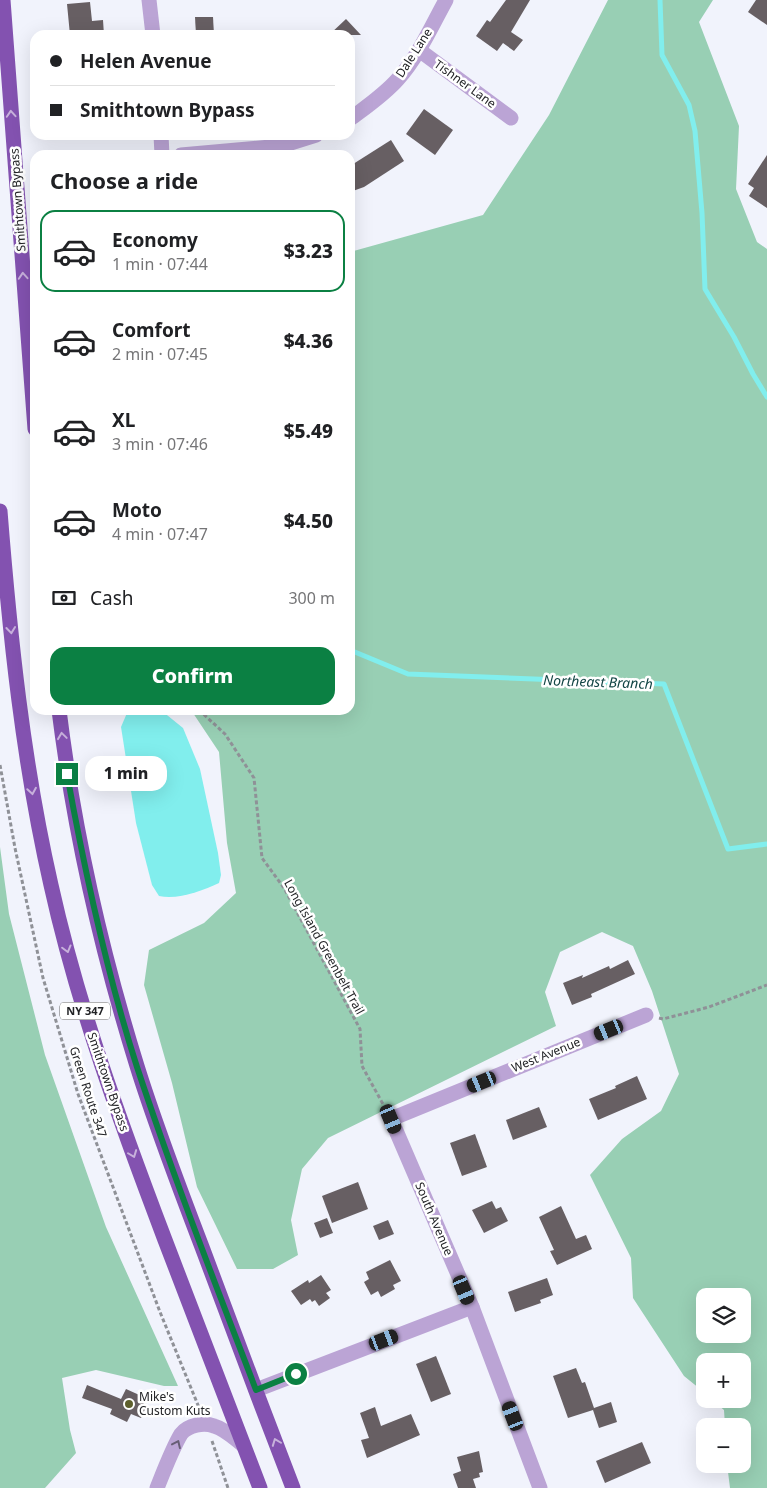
<!DOCTYPE html>
<meta charset="utf-8">
<style>
:root{--surface:#fff;--page:#f6f6f6;--text:#202124;--muted:#757577;--line:#e0e0e0;--accent:#0b8043}
body{margin:0;font-family:"Noto Sans",sans-serif;background:var(--page);color:var(--text);height:100vh;display:flex;flex-direction:column;font-size:19px;white-space:nowrap}
*{box-sizing:border-box;margin:0}
p{font-size:16px;color:var(--muted)}
.icon{flex:none;width:28px;height:28px;fill:none;stroke:currentColor;stroke-width:2;stroke-linecap:round;stroke-linejoin:round}
.map{position:relative;flex:1;overflow:hidden}
.drawer{position:absolute;left:30px;top:150px;width:325px;height:565px;display:flex;flex-direction:column;background:var(--surface);border-radius:15px;box-shadow:0 5px 20px #0002}
.drawer>*{flex:none}
.guide{position:absolute;left:30px;top:30px;width:325px;height:110px;border-radius:15px;box-shadow:0 5px 20px #0002;display:grid;align-content:center;height:110px;padding:0 20px;background:var(--surface)}
.tools{position:absolute;left:696px;top:1288px;display:grid;gap:10px}
.tools a{display:grid;place-items:center;width:55px;height:55px;border-radius:10px;background:var(--surface);box-shadow:0 5px 20px #0002;font-size:25px}
.end{position:absolute;width:22px;height:22px;margin:-11px;border:6px solid #0b8043;background:#fff;box-shadow:0 0 0 2px #fff}
.from{border-radius:50%}
.bubble{position:absolute;height:35px;border-radius:15px;background:var(--surface);box-shadow:0 5px 20px #0002;font-size:16px;font-weight:800;line-height:35px;text-align:center}
.car{position:absolute;width:15px;height:30px;margin:-15px -8px;border-radius:6px;box-shadow:0 0 4px 1px #0007;background:linear-gradient(#222 24%,#8ab4d8 0 40%,#222 0 76%,#8ab4d8 0 86%,#222 0)}
.guide b{display:flex;align-items:center;gap:18px;height:48px;font-size:19px}
.guide b+b{border-top:1px solid var(--line)}
.guide i{width:12px;height:12px;background:var(--text)}
ul{padding:0;list-style:none}
li{display:flex;align-items:center;gap:15px;height:82px;margin:0 10px 8px;padding:0 10px;border:2px solid transparent;border-radius:15px}
li div{flex:1}
li b{display:block;font-size:19px}
li em{font-style:normal;font-weight:800}
li.selected{border-color:var(--accent)}
li>.icon{width:45px;height:45px;stroke-width:1.5}
h2{padding:0 20px;font-size:22px;line-height:60px}
.pay{display:flex;align-items:center;gap:12px;height:55px;padding:0 20px;font-size:19px}
.pay p{margin-inline-start:auto}
.button{display:flex;gap:10px;margin-top:auto;padding:10px 20px}
.button a{flex:1;height:58px;border-radius:15px;background:var(--accent);color:#fff;font-size:20px;font-weight:800;line-height:58px;text-align:center}
.map>svg:first-child{display:block}
</style>
<div class="map">
<svg width="767" height="1488" viewBox="0 0 767 1488">
<rect width="100%" height="100%" fill="#f1f3fc"/>
<g fill="#98cfb4" fill-rule="evenodd">
<path d="M608,0h105l-14,22 40,104 -3,63 21,53 10,7v1239h-37l-3,-24h15v-38h-17l-1,-16 -13,-11h31v-38h-37v32l-21,-17 -51,-78 -2,-40 -41,-83 32,-36 39,-28 18,-37 -27,-83 -19,-45 -31,-14 -42,20 -15,40 11,34 -228,112 -26,31 -11,51 7,35 -25,14h-36l-40,-82 -25,-104 -28,-98 5,-35 55,-27 32,-30 -9,-50 -8,-91 -28,-42h159v-458l133,-37 66,-100zM705,1296h37v38h-37z"/>
<polygon points="0,847 9,914 45,1055 106,1227 178,1386 164,1386 96,1370 62,1378 70,1430 76,1453 45,1488 0,1488"/>
</g>
<path fill="#81eeed" d="M132,710l30,1 21,17 17,41 18,84 3,22 -2,8c-17,8 -41,17 -60,13l-7,-11 -16,-62 -15,-96 6,-14z"/>
<g fill="none" stroke-linecap="round" stroke-linejoin="round">
<g stroke="#81eeed" stroke-width="5">
<polyline points="660,0 662,55 689,105 695,131 702,213 705,289 734,337 753,374 767,397"/>
<polyline points="350,650 408,674 664,684 728,849 767,844"/>
</g>
</g>
<g fill="#675f63">
<polygon points="506,0 530,0 511,32 523,40 514,51 503,43 497,51 476,36 487,20 490,22"/>
<polygon points="756,0 767,0 767,25 748,12"/>
<polygon points="90,2 92,21 103,20 104,35 70,35 67,4"/>
<polygon points="195,17 213,17 214,35 196,35"/>
<polygon points="346,19 361,35 329,35"/>
<polygon points="424,109 453,130 435,155 406,134"/>
<polygon points="391,140 404,161 364,187 350,192 350,166"/>
<polygon points="767,155 767,208 749,196 754,188 748,184"/>
<polygon points="628,960 635,974 591,994 592,997 572,1005 563,983 583,975 582,978 609,966 610,969"/>
<polygon points="637,1076 647,1099 598,1120 589,1099 616,1088 615,1086"/>
<polygon points="539,1107 547,1127 513,1140 506,1120"/>
<polygon points="475,1134 487,1167 462,1176 450,1143"/>
<polygon points="358,1182 368,1209 332,1223 322,1196"/>
<polygon points="492,1201 496,1209 501,1207 508,1221 484,1233 472,1210"/>
<polygon points="561,1206 576,1239 586,1235 592,1249 557,1265 550,1251 554,1250 539,1217"/>
<polygon points="327,1218 333,1233 320,1238 314,1223"/>
<polygon points="388,1220 394,1234 379,1240 373,1226"/>
<polygon points="390,1260 401,1281 393,1285 395,1289 381,1297 378,1291 371,1295 364,1282 369,1279 366,1272"/>
<polygon points="321,1275 331,1290 326,1293 330,1298 319,1306 315,1300 312,1302 310,1299 301,1305 291,1291 308,1280 309,1283"/>
<polygon points="547,1278 553,1295 540,1300 541,1303 515,1312 508,1292"/>
<polygon points="436,1356 451,1394 431,1402 416,1364"/>
<polygon points="576,1368 582,1383 585,1382 594,1408 611,1402 617,1422 599,1428 593,1410 568,1418 553,1376"/>
<polygon points="87,1385 121,1399 126,1389 146,1398 143,1406 146,1407 141,1418 131,1414 127,1422 110,1414 112,1409 82,1398"/>
<polygon points="375,1407 381,1426 411,1414 420,1435 367,1458 361,1440 369,1438 360,1413"/>
<polygon points="642,1442 651,1463 605,1483 596,1461"/>
<polygon points="479,1451 483,1472 479,1473 480,1477 473,1479 476,1488 458,1488 453,1474 461,1471 457,1457"/>
</g>
<g fill="none" stroke-linecap="round" stroke-linejoin="round">
<g stroke="#8f9197" stroke-width="3" stroke-dasharray="4 2.5" stroke-linecap="butt">
<polyline points="199,710 225,734 254,778 262,858 284,888 360,1029 362,1066 384,1106"/>
<polyline points="0,765 15,848 43,978 78,1094 160,1312 200,1410"/>
<polyline points="659,1018 663,1019 709,1007 767,985"/>
<polyline points="212,1441 228,1488"/>
</g>
<g stroke="#bba4d5" stroke-width="15">
<polyline points="149,0 153,35"/>
<polyline points="419,50 511,118"/>
<path d="M350,119c16,-12 34,-24 48,-40 20,-22 33,-52 48,-79"/>
<polyline points="161,135 162,155"/>
<polyline points="181,155 281,146 316,135"/>
<polyline points="256,1390 472,1307"/>
<path d="M157,1488c6,-15 16,-41 24,-54 7,-9 23,-12 33,-8 11,3 20,12 29,19"/>
<polyline points="540,1488 472,1307 391,1119 646,1015"/>
</g>
<g stroke="#8352b0" stroke-width="15">
<polyline points="3,0 35,429"/>
<path d="M0,511c10,126 23,251 51,374 27,122 70,239 114,355 32,83 63,165 95,248"/>
<path d="M59,710c15,121 42,240 78,356 19,61 42,121 65,181 30,80 60,161 91,241"/>
</g>
</g>
<defs><path id="oneway-chevron" d="M-2-3.5L2.5 0L-2 3.5" fill="none" stroke-width="1.6" stroke-linecap="round" stroke-linejoin="round" transform="scale(1.25)"/></defs>
<g stroke="#c7b1db">
<use href="#oneway-chevron" transform="translate(11 114) rotate(-94)"/>
<use href="#oneway-chevron" transform="translate(23 276) rotate(-94)"/>
<use href="#oneway-chevron" transform="translate(11 630) rotate(84)"/>
<use href="#oneway-chevron" transform="translate(62 736) rotate(-98)"/>
<use href="#oneway-chevron" transform="translate(32 791) rotate(81)"/>
<use href="#oneway-chevron" transform="translate(67 949) rotate(75)"/>
<use href="#oneway-chevron" transform="translate(133 1154) rotate(69)"/>
<use href="#oneway-chevron" transform="translate(276 1442) rotate(-111)"/>
</g>
<use stroke="#675d75" href="#oneway-chevron" transform="translate(177 1444) rotate(-65)"/>
<g fill="none" stroke-linecap="round" stroke-linejoin="round">
<path stroke="#0b8043" stroke-width="6" d="M67,774c18,99 39,197 70,293 36,109 78,216 119,323l40,-16"/>
</g>
<circle fill="#5d5f2c" stroke="#fff" stroke-width="2" cx="129" cy="1404" r="5"/>
<g text-anchor="middle" stroke-width="5" stroke-linejoin="round" paint-order="stroke">
<rect fill="#fff" stroke="#646567" stroke-width="1" x="60" y="1002.5" width="50" height="17" rx="4"/>
<g font-size="11" font-weight="bold" fill="#222326">
<text x="85" y="1015">NY 347</text>
</g>
<g font-size="12" fill="#222326" stroke="#fff">
<text transform="translate(414 53) rotate(-57)" y="4">Dale Lane</text>
<text transform="translate(465 84) rotate(36)" y="4">Tishner Lane</text>
<text transform="translate(18 200) rotate(-94)" y="4">Smithtown Bypass</text>
<text transform="translate(324 947) rotate(61)" y="4">Long Island Greenbelt Trail</text>
<text transform="translate(546 1055) rotate(-22)" y="4">West Avenue</text>
<text transform="translate(108 1082) rotate(71)" y="4">Smithtown Bypass</text>
<text transform="translate(88 1092) rotate(72)" y="4">Green Route 347</text>
<text transform="translate(434 1219) rotate(67)" y="4">South Avenue</text>
</g>
<g font-size="12" fill="#222326" stroke="#fff" text-anchor="start">
<text x="139" y="1401">Mike's<tspan x="139" dy="14">Custom Kuts</tspan></text>
</g>
<g font-size="14" font-style="italic" fill="#124545" stroke="#fff">
<text transform="translate(598 682) rotate(2)" y="5">Northeast Branch</text>
</g>
</g>
</svg>
<div class="tools">
<a><svg class="icon" aria-label="layers" viewBox="0 0 24 24"><path d="M12 4l9 5-9 5-9-5zM3 14l9 5 9-5"/></svg></a>
<a>+</a>
<a>−</a>
</div>
<i class="end from" style="left:296px;top:1374px"></i>
<i class="end" style="left:67px;top:774px"></i>
<div class="bubble" style="left:85px;top:756px;width:82px">1 min</div>
<i class="car" style="left:609px;top:1030px;rotate:248deg"></i>
<i class="car" style="left:482px;top:1082px;rotate:248deg"></i>
<i class="car" style="left:391px;top:1119px;rotate:157deg"></i>
<i class="car" style="left:464px;top:1290px;rotate:157deg"></i>
<i class="car" style="left:384px;top:1340px;rotate:69deg"></i>
<i class="car" style="left:513px;top:1416px;rotate:339deg"></i>
<div class="guide">
<b><i class="from"></i>Helen Avenue</b>
<b><i></i>Smithtown Bypass</b>
</div>
<section class="drawer">
<h2>Choose a ride</h2>
<ul>
<li class="selected"><svg class="icon" aria-label="car" viewBox="0 0 24 24"><path d="M5 17H2v-5l4-1 3-4h7l3 4 3 1v5h-3M9 17h6M6 11h13"/><circle cx="7" cy="17" r="2"/><circle cx="17" cy="17" r="2"/></svg><div><b>Economy</b><p>1 min · 07:44</p></div><em>$3.23</em></li>
<li><svg class="icon" aria-label="car" viewBox="0 0 24 24"><path d="M5 17H2v-5l4-1 3-4h7l3 4 3 1v5h-3M9 17h6M6 11h13"/><circle cx="7" cy="17" r="2"/><circle cx="17" cy="17" r="2"/></svg><div><b>Comfort</b><p>2 min · 07:45</p></div><em>$4.36</em></li>
<li><svg class="icon" aria-label="car" viewBox="0 0 24 24"><path d="M5 17H2v-5l4-1 3-4h7l3 4 3 1v5h-3M9 17h6M6 11h13"/><circle cx="7" cy="17" r="2"/><circle cx="17" cy="17" r="2"/></svg><div><b>XL</b><p>3 min · 07:46</p></div><em>$5.49</em></li>
<li><svg class="icon" aria-label="car" viewBox="0 0 24 24"><path d="M5 17H2v-5l4-1 3-4h7l3 4 3 1v5h-3M9 17h6M6 11h13"/><circle cx="7" cy="17" r="2"/><circle cx="17" cy="17" r="2"/></svg><div><b>Moto</b><p>4 min · 07:47</p></div><em>$4.50</em></li>
</ul>
<div class="pay"><svg class="icon" aria-label="cash" viewBox="0 0 24 24"><path d="M3 7h18v10H3z"/><circle cx="12" cy="12" r="2"/></svg>Cash<p>300 m</p></div>
<div class="button"><a>Confirm</a></div>
</section>
</div>
